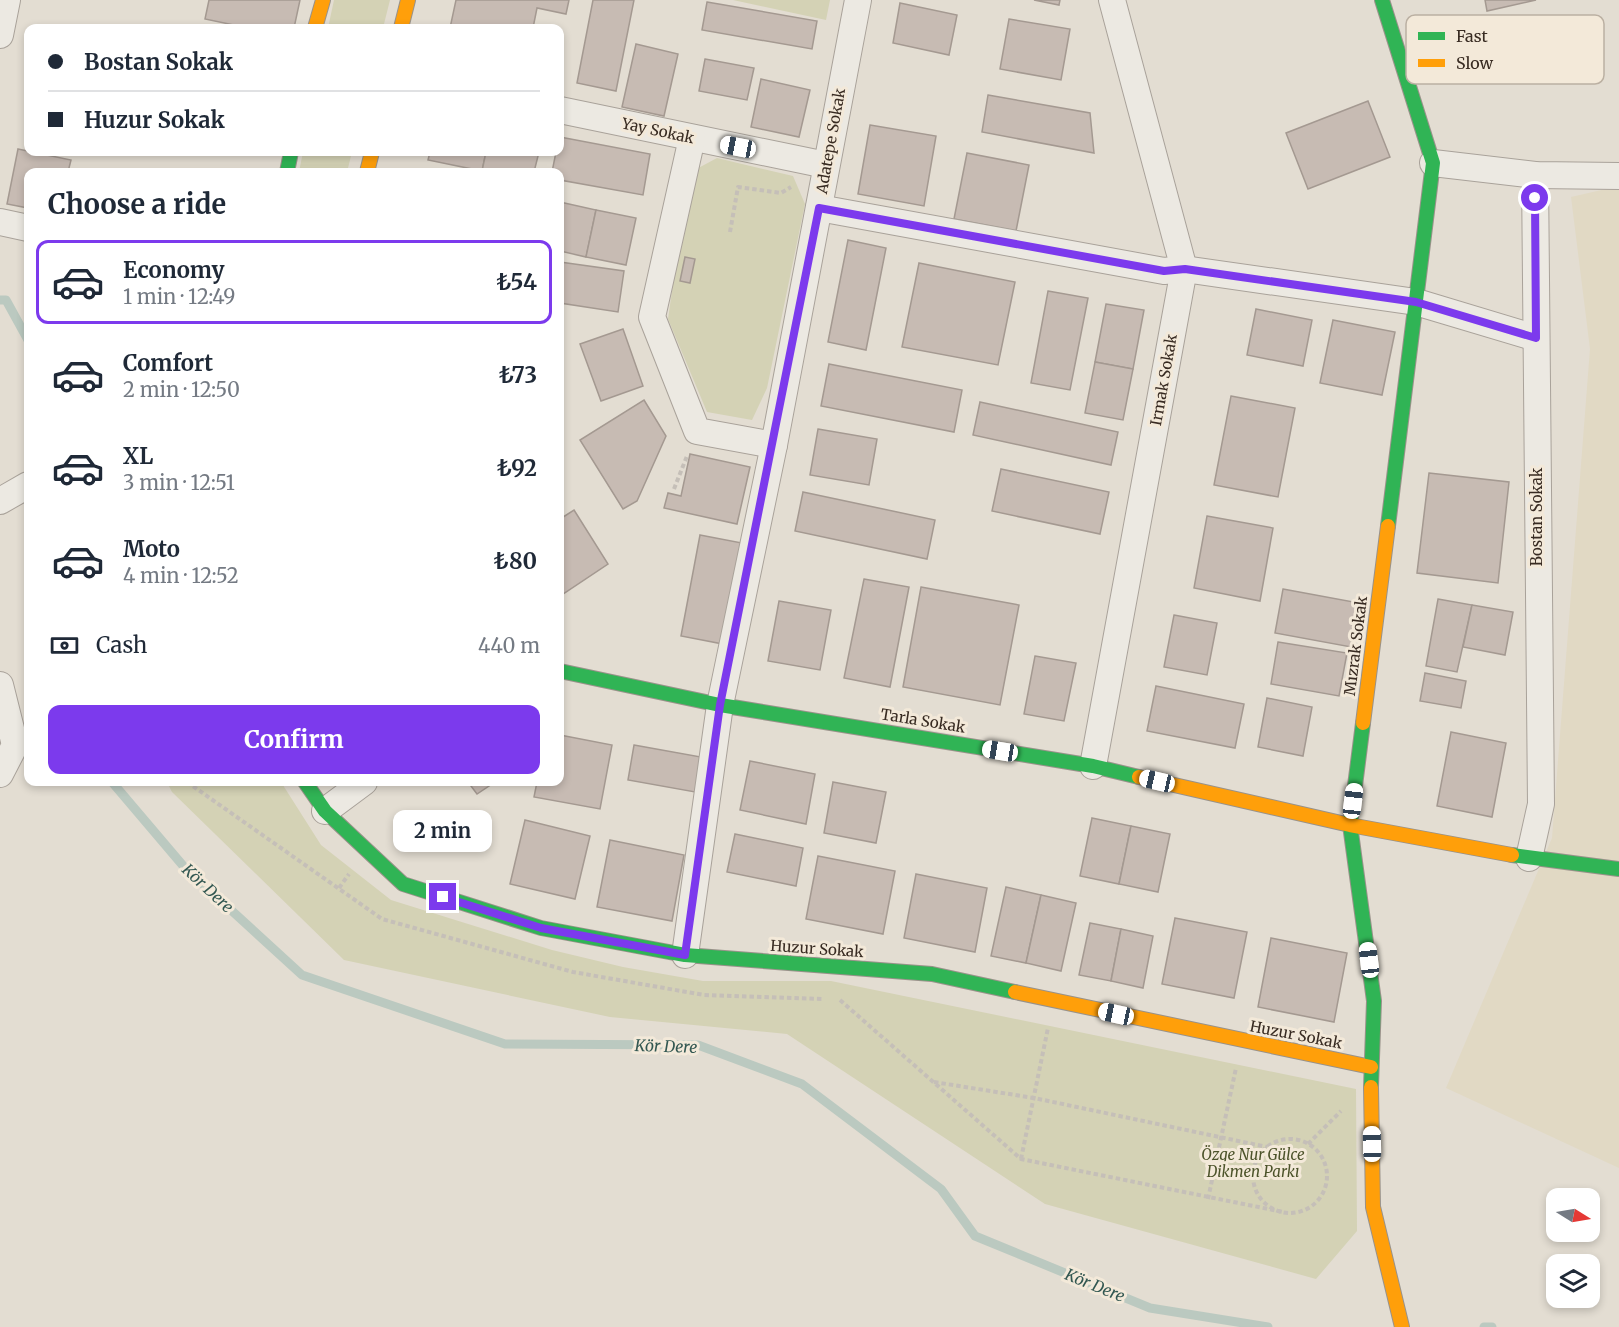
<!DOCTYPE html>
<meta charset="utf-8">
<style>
:root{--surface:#fff;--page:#f2f2f3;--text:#1f2937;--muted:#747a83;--line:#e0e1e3;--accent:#7c3aed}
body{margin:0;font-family:Merriweather,serif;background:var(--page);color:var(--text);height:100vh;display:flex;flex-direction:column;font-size:22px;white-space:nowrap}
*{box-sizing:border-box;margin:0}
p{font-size:20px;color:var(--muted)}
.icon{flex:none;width:33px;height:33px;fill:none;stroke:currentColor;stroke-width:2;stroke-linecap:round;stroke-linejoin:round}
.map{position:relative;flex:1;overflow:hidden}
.sheet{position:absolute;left:24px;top:168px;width:540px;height:618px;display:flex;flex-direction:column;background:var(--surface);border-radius:12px;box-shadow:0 3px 9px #0003}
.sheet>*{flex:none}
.guide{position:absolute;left:24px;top:24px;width:540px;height:132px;border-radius:12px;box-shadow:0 3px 9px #0003;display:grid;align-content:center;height:132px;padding:0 24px;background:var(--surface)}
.needle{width:39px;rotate:101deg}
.fabs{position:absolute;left:1546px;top:1188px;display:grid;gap:12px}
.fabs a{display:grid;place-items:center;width:54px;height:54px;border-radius:12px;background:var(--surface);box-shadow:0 3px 9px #0003;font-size:30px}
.end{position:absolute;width:27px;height:27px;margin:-14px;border:8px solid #7c3aed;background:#fff;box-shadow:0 0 0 3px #fff}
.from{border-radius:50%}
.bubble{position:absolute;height:42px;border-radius:12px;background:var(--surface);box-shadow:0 3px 9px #0003;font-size:20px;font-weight:700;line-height:42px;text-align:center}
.car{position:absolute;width:18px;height:36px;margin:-18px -9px;border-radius:8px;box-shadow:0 0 4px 2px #0007;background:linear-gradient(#fff 24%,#345 0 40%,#fff 0 76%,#345 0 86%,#fff 0)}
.guide b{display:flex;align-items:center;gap:21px;height:57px;font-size:22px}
.guide b+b{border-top:2px solid var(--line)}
.guide i{width:15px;height:15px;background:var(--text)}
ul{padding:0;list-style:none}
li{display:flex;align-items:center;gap:18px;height:84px;margin:0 12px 9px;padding:0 12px;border:3px solid transparent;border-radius:12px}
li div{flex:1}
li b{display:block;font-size:22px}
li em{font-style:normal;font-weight:700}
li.on{border-color:var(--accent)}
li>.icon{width:54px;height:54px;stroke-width:1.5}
h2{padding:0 24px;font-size:27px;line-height:72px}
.pay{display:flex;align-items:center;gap:15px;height:66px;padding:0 24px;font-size:22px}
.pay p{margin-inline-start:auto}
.primary-button{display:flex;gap:12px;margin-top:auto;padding:12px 24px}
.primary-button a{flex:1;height:69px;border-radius:12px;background:var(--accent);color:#fff;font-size:24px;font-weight:700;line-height:69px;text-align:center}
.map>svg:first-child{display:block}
</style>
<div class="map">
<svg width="1619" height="1327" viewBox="0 0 1619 1327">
<rect width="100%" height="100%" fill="#e3ddd2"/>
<polygon fill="#e1d9c4" points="1619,186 1619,1168 1446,1088 1552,838 1590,349 1571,197"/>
<g fill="#d4d2b5">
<polygon points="334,0 390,0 383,28 328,28"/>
<polygon points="733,0 830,0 826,20"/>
<polygon points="303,152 352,152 347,172 299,172"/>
<polygon points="717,158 793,176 805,204 767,388 752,420 707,412 668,319 689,173"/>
<polygon points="167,782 281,782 321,845 391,900 552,950 623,967 703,981 831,981 1356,1089 1357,1231 1316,1279 1045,1204 787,1034 610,1017 344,960 172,792"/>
</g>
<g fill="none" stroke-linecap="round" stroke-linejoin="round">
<g stroke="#bbc9c0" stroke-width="9">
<polyline points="0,300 6,300 28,340"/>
<polyline points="112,782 185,868 302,975 505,1044 698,1045 802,1084 941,1189 975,1236 1150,1308 1268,1327"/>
<polyline points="1484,1327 1492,1327"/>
</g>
</g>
<g fill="#c7bbb3" stroke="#a49991" stroke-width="1.5">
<polygon points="209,0 300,0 294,28 248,28 205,19"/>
<polygon points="456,0 569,0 566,14 537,8 533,28 450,28"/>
<polygon points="593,0 634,0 616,91 577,83"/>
<polygon points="1034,0 1060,0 1059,5"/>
<polygon points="1485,0 1536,0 1487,11"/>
<polygon points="707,2 817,21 812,49 702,30"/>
<polygon points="900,3 957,15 949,55 893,43"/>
<polygon points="1009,19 1070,29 1061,80 1000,69"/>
<polygon points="636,44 678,54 664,116 622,107"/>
<polygon points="705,59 754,68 747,100 699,91"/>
<polygon points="761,79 810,90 799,137 751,127"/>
<polygon points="988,95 1090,113 1094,153 982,132"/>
<polygon points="1368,101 1390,157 1308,189 1286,133"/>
<polygon points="870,125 936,136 924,206 858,194"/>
<polygon points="560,137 650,154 643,195 560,180 560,172 552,172 556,152 560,152"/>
<polygon points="18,149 71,160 68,172 28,172 28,208 7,204"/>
<polygon points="430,152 486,152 482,171 428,160"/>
<polygon points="486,152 539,152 534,172 482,171"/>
<polygon points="967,153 1029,165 1016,231 954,219"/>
<polygon points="560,202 596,210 586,257 560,251"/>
<polygon points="596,210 636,218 626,265 586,257"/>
<polygon points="848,240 886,248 866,350 828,342"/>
<polygon points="685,257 695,259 690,283 680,281"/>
<polygon points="560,262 624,271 618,312 560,303"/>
<polygon points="919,263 1015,282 998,365 902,347"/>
<polygon points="1048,291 1088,298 1070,390 1031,383"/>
<polygon points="1106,304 1144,310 1133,369 1095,362"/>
<polygon points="1256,309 1312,320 1303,366 1247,355"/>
<polygon points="1333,320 1395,332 1382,395 1320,383"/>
<polygon points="623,329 643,386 601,401 580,344"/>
<polygon points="1095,362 1133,369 1123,420 1085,413"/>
<polygon points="829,364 962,390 954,432 821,406"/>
<polygon points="1231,396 1295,408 1278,497 1214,485"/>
<polygon points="644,400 666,436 637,501 623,509 580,440"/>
<polygon points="980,402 1118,432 1111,465 973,435"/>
<polygon points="818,429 877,439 869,485 810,475"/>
<polygon points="690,454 750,467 737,524 664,508 668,493 681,496"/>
<polygon points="1001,469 1109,492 1100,534 992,511"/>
<polygon points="1429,473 1509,482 1498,583 1417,573"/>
<polygon points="803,492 935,520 927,559 795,531"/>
<polygon points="574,510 608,564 560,596 560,519"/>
<polygon points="1207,516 1273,528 1260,601 1194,588"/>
<polygon points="700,535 742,543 723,644 681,636"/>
<polygon points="864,579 909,587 890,687 844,678"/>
<polygon points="921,587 1019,605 1000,705 903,687"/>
<polygon points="1283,589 1359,603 1351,647 1275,633"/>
<polygon points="1438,599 1472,605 1457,672 1426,666"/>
<polygon points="779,601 831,610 820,670 768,661"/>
<polygon points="1472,605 1513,612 1505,655 1463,647"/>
<polygon points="1174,615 1217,623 1207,675 1164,667"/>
<polygon points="1278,642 1347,653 1339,696 1271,684"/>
<polygon points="1035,656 1076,663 1064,721 1024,714"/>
<polygon points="1425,673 1466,681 1461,708 1420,701"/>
<polygon points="1156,686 1244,704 1235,748 1147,731"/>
<polygon points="1267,698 1312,707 1303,756 1258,747"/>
<polygon points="1451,732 1506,743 1492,817 1437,806"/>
<polygon points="560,735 612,745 600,809 534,797 537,782 560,782"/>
<polygon points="634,745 701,757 695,792 628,780"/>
<polygon points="750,761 815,774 806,824 740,810"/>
<polygon points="468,782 495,782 477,794"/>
<polygon points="833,782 886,792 876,843 824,833"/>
<polygon points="1092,818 1131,826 1119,884 1080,876"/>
<polygon points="525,820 590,836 575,899 510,884"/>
<polygon points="1131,826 1170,834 1158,892 1119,884"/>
<polygon points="735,834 803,848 796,886 727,872"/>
<polygon points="610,840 684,855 672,921 597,907"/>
<polygon points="818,856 895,871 883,934 806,919"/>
<polygon points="916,874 987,888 975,952 904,938"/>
<polygon points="1006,887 1041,895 1026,963 991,956"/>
<polygon points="1041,895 1076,903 1061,971 1026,963"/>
<polygon points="1175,918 1247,932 1234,998 1162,984"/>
<polygon points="1090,923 1121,929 1111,981 1079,975"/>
<polygon points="1121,929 1153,936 1143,988 1111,981"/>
<polygon points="1271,938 1347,953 1334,1022 1258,1007"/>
</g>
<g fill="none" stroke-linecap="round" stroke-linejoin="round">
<g stroke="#a9a29a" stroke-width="28">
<g id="street">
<polyline points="0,35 7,0"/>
<polyline points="560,110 826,165"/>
<polyline points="692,138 652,317 697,431 774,445"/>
<polyline points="1433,163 1535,175 1619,176"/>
<polyline points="819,208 1164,271 1184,269 1416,302 1536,338"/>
<polyline points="0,222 28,228"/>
<polyline points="0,501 28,485"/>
<polyline points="0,685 15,745 0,774"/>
<polyline points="1093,766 1184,269 1112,0"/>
<polyline points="325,811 364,782"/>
<polyline points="1529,858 1541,804 1535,175"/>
<polyline points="685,955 720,705 774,445 858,0"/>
</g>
</g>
<g stroke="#99928a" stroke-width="16">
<g id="fast">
<polyline points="1382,0 1433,163 1388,526"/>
<polyline points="287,172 291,152"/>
<polyline points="560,671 720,705 1093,766 1139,777"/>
<polyline points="1363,723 1350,825 1374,1001 1371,1087"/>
<polyline points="305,782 325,811 403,884 541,928 685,955 932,974 1015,992"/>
<polyline points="1512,855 1619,869"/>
</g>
</g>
<g stroke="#99928a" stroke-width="16">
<g id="slow">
<polyline points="315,28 323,0"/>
<polyline points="401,28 408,0"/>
<polyline points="367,172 372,152"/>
<polyline points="1363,723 1388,526"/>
<polyline points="1139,777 1350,825 1512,855"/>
<polyline points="1015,992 1371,1067"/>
<polyline points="1371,1087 1373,1207 1402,1327"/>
</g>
</g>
<g stroke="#c5bfb8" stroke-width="4" stroke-dasharray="4.5 3" stroke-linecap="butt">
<polyline points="730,232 738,187 781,193 791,187"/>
<polyline points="674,489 687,456"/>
<polyline points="187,782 382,919 573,972 704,995 824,999"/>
<polyline points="339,888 349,874"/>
<polyline points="840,1000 1021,1159 1283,1212"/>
<polyline points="934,1082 1034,1098 1267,1147"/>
<circle cx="1290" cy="1176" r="37"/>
<polyline points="1308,1144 1341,1111"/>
<polyline points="1021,1159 1048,1028"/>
<polyline points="1208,1199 1236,1068"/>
</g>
<use href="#street" stroke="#ece9e2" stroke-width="26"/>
<use href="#fast" stroke="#30b455" stroke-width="14"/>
<use href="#slow" stroke="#ff9f0a" stroke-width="14"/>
</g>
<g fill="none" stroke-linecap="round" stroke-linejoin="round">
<polyline stroke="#7c3aed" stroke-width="8" points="443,897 541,928 685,955 720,705 819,208 1164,271 1185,269 1416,302 1536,338 1535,198"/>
</g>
<g text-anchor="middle" stroke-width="6" stroke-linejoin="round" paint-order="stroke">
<g font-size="15" fill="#382b22" stroke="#f3e9d9">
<text transform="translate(658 131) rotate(12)" y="5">Yay Sokak</text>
<text transform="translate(831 141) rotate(-80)" y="5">Adatepe Sokak</text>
<text transform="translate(1164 380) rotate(-80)" y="5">Irmak Sokak</text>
<text transform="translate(1537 517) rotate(-90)" y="5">Bostan Sokak</text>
<text transform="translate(1356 646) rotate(-83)" y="5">Mızrak Sokak</text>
<text transform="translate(923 721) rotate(9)" y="5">Tarla Sokak</text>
<text transform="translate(817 949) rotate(4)" y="5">Huzur Sokak</text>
<text transform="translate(1296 1035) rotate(11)" y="5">Huzur Sokak</text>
</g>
<g font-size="15" font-style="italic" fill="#4c532a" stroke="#f3e9d9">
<text x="1253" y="1160">Özge Nur Gülce<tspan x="1253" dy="17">Dikmen Parkı</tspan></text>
</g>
<g font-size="16" font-style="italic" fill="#325751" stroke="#f3e9d9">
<text transform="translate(208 888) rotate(43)" y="6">Kör Dere</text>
<text transform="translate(666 1046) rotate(2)" y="6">Kör Dere</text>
<text transform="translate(1095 1285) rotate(22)" y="6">Kör Dere</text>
</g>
</g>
<rect x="1406" y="15" width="198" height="69" rx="9" fill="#f3e9d9" stroke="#bbb0a2" stroke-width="1.5"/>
<rect x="1418" y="32" width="27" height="8" fill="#30b455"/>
<rect x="1418" y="59" width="27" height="8" fill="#ff9f0a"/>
<g font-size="16" fill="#382b22">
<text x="1456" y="42">Fast</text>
<text x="1456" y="69">Slow</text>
</g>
</svg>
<div class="fabs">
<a><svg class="needle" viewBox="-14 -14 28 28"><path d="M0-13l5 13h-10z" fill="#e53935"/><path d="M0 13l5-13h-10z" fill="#747a83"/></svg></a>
<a><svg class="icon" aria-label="layers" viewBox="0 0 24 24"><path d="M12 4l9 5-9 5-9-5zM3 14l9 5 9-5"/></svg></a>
</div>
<i class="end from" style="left:1535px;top:198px"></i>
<i class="end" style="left:443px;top:897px"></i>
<div class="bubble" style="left:393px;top:810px;width:99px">2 min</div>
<i class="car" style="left:738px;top:147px;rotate:281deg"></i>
<i class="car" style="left:1000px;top:751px;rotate:279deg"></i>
<i class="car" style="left:1157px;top:781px;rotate:283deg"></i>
<i class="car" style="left:1353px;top:801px;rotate:7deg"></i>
<i class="car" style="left:1369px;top:960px;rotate:353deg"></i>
<i class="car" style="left:1116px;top:1014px;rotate:282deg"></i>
<i class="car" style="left:1372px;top:1144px;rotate:359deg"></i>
<div class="guide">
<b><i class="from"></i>Bostan Sokak</b>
<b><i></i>Huzur Sokak</b>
</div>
<section class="sheet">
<h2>Choose a ride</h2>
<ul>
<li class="on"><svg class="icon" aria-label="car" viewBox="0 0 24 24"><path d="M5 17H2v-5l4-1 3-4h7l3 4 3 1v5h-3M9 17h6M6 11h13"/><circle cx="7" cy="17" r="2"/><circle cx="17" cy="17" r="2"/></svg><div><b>Economy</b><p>1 min · 12:49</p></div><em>₺54</em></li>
<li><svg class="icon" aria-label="car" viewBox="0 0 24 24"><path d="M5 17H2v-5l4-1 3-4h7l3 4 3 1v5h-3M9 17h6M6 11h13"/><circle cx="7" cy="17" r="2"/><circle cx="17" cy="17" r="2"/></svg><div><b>Comfort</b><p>2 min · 12:50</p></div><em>₺73</em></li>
<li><svg class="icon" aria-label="car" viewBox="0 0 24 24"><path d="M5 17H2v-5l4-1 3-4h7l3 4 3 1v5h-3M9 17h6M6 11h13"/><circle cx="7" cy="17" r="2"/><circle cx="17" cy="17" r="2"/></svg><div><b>XL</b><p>3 min · 12:51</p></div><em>₺92</em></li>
<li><svg class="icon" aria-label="car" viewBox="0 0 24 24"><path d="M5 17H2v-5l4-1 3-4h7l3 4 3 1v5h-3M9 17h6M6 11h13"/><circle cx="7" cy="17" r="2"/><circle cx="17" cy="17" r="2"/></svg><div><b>Moto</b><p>4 min · 12:52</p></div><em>₺80</em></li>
</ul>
<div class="pay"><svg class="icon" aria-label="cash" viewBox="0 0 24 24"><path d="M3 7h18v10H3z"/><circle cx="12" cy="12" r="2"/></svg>Cash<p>440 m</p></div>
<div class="primary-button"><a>Confirm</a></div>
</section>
</div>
